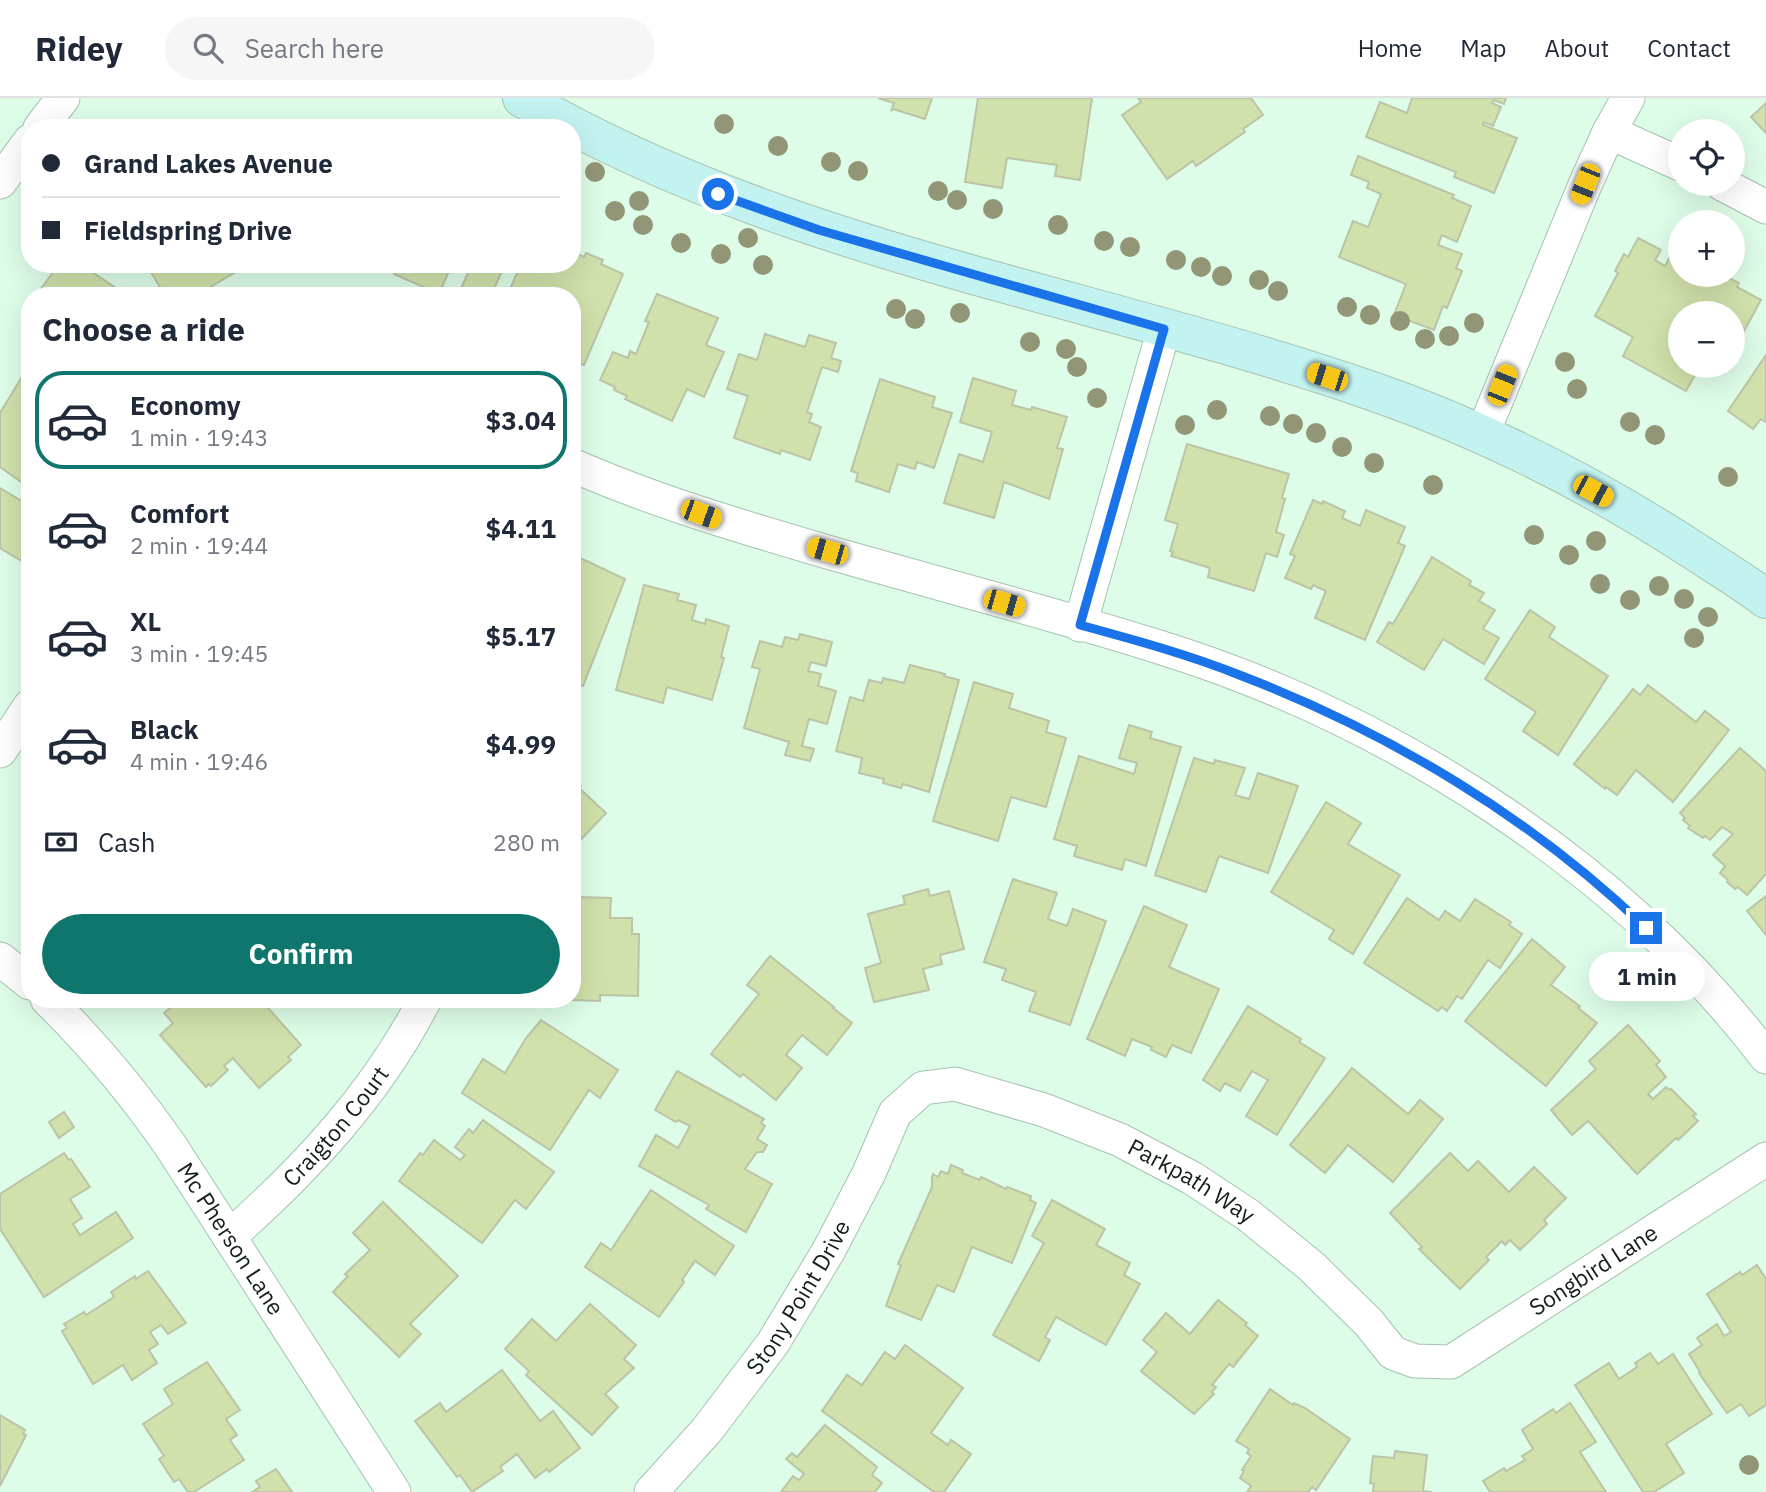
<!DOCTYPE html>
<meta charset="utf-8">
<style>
:root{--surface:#fff;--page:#f6f6f7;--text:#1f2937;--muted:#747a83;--line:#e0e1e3;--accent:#0f766e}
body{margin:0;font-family:"IBM Plex Sans",sans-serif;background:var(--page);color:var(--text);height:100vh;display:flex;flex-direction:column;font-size:26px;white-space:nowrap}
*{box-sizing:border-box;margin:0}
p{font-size:23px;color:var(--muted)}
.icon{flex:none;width:38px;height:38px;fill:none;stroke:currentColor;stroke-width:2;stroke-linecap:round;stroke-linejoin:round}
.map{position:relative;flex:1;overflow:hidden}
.sheet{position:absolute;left:21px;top:189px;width:560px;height:721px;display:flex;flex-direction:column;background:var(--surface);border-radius:28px;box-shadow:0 7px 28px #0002}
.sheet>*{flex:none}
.top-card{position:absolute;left:21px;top:21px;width:560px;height:154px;border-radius:28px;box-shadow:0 7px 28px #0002;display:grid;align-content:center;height:154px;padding:0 21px;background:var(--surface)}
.fabs{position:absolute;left:1668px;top:21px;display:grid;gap:14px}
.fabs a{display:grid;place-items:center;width:77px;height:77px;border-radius:50%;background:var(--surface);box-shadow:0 7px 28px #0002;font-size:35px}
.end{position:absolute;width:32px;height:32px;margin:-16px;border:9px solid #1a73e8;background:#fff;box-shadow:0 0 0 4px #fff}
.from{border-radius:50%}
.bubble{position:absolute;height:49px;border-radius:24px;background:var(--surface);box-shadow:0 7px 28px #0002;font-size:23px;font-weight:700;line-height:49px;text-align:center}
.car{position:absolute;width:21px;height:42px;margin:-21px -10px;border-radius:9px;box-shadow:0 0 5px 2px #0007;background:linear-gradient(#f5c518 24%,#345 0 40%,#f5c518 0 76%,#345 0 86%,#f5c518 0)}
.top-card b{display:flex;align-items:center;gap:24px;height:66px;font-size:26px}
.top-card b+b{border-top:2px solid var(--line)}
.top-card i{width:18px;height:18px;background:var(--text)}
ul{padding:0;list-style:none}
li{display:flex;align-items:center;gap:21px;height:98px;margin:0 14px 10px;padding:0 7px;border:4px solid transparent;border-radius:28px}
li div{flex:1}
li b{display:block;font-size:26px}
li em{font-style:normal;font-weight:700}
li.current{border-color:var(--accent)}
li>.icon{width:63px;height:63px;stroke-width:1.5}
h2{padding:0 21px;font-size:32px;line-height:84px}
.pay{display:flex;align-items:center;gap:18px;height:77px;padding:0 21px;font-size:26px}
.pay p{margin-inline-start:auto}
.cta{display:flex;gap:14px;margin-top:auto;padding:14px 21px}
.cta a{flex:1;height:80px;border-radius:42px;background:var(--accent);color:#fff;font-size:28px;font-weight:700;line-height:80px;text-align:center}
header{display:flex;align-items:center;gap:42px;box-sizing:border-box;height:98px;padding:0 35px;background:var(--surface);border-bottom:2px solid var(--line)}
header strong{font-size:33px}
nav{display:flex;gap:38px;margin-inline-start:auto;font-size:24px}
.search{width:490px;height:63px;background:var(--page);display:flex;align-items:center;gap:18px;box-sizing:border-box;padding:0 24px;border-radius:38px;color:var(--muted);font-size:26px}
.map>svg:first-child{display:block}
</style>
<header>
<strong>Ridey</strong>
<div class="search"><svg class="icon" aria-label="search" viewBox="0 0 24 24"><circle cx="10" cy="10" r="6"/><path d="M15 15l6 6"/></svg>Search here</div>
<nav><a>Home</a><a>Map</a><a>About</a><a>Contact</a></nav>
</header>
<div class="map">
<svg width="1766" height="1394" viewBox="0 0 1766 1394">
<rect width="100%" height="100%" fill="#defde8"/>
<g fill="#d0e1ab" stroke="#bbc4a6" stroke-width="2">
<polygon points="878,0 932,0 925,21 893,11 891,13 894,5"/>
<polygon points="978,0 1092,0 1080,82 1055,78 1057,67 1007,60 1002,90 965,84"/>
<polygon points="1138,0 1251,0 1263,17 1243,31 1245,34 1196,68 1193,63 1167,81 1122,17 1141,4"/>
<polygon points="1412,0 1506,0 1504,6 1494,2 1492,5 1501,9 1493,28 1484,24 1483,27 1517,40 1494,95 1454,79 1456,74 1366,39 1380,4 1407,15"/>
<polygon points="1766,5 1766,35 1751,19"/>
<polygon points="1358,58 1454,97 1452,100 1471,108 1457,144 1442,137 1438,147 1462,156 1456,170 1462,173 1447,210 1443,208 1434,232 1394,217 1406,186 1339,159 1353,123 1368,129 1381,96 1367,90 1369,84 1351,77"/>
<polygon points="1638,140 1661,152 1655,162 1665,168 1672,155 1680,160 1680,177 1690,177 1687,181 1693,184 1698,177 1723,177 1739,185 1737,189 1761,202 1738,244 1732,241 1732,215 1680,215 1680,268 1700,268 1686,293 1623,258 1633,239 1595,218 1618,175 1615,173 1624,156 1628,159"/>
<polygon points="572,153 584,159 586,155 603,162 601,166 623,176 584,267 572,262 572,198 507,198 521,166 572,166"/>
<polygon points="59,166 80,166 122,194 120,198 38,198 38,195"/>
<polygon points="167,166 229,166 234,175 202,194 201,191 189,198 165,198 151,174"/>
<polygon points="398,166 452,166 439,196 394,176"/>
<polygon points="472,166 505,166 491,198 458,197"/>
<polygon points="657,196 718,220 706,247 724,254 704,299 687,291 672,323 625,301 627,298 614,292 615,289 600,282 613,254 628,260 630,253 636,256 649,224 645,223"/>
<polygon points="765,236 805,249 809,237 836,245 831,260 841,263 838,274 822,269 807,314 812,316 809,324 821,329 810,362 781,352 780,356 734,340 748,298 727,291 739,256 757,262"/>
<polygon points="1766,257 1766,324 1761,321 1753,331 1728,313"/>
<polygon points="28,269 30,270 30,390 0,369 0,315"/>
<polygon points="973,280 1016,293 1012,307 1031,312 1032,309 1067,319 1057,350 1063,351 1049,401 1004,384 994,420 944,405 959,356 983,364 992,334 960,324"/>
<polygon points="880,281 935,299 932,309 952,315 934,370 917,364 915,371 898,366 889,394 856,383 858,375 851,373"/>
<polygon points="1187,346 1289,376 1282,400 1285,401 1276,434 1284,437 1277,459 1266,455 1254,493 1208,479 1210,470 1171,458 1173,454 1170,453 1178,426 1165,422"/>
<polygon points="0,390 30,408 30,457 25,465 0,450"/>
<polygon points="1313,402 1322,406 1323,403 1345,413 1342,420 1360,428 1366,412 1405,429 1398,445 1405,448 1365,542 1315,520 1326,493 1313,487 1311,491 1285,480 1295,458 1290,456"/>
<polygon points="1432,459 1471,483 1469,487 1484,495 1479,503 1495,512 1483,531 1499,540 1484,566 1443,541 1424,572 1377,544 1389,524 1393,526"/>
<polygon points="580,460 625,481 583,588 572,584 572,477"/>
<polygon points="644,487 679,496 677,502 696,507 692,522 705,526 706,521 729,528 721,559 724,560 712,602 667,589 663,605 616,592"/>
<polygon points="1530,512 1555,529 1549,539 1608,578 1558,657 1523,633 1536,614 1485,581"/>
<polygon points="800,536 832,544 826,568 811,564 808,573 821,576 818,588 836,593 827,626 809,621 802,648 814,651 810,663 785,657 789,644 744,630 760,571 752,569 760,543 782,549 785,539 798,542"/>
<polygon points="910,567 945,576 944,578 959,582 929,694 903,686 901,690 883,685 884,681 859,675 862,660 836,653 850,599 863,603 869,582 882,585 883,580 904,585"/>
<polygon points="974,584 1013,596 1009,610 1049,623 1046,634 1066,640 1046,709 1011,699 998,743 933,723"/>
<polygon points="1648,587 1696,624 1705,613 1729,632 1673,704 1636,672 1617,697 1606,689 1605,691 1574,666 1633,591 1640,597"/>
<polygon points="1129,627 1152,634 1150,640 1181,649 1146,768 1125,761 1122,772 1074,758 1077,748 1054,741 1079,658 1134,676 1137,665 1119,660"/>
<polygon points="1740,650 1766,673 1766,776 1747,797 1738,789 1735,791 1727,784 1728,782 1720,775 1725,768 1713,757 1733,736 1722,729 1710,742 1705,738 1703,740 1688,730 1690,728 1683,722 1685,720 1680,715"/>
<polygon points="1194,660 1214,666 1215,662 1245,670 1235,697 1249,701 1258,675 1298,688 1268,775 1219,758 1206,794 1155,777"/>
<polygon points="572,680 581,688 579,690 606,715 572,751"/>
<polygon points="1326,704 1361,725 1348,746 1400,777 1353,856 1329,841 1334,832 1271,794"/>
<polygon points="1013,781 1057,795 1048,821 1067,828 1073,811 1106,823 1070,927 1029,913 1036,894 1002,882 1006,871 984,864"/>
<polygon points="928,791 930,798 949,793 964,851 940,857 942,866 923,871 929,892 874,904 865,870 881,865 868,816 905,806 903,798"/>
<polygon points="1766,798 1766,837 1747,813"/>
<polygon points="578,799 611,800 610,820 632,820 632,836 639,836 638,898 600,897 600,903 547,901 572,901 572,849 577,849"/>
<polygon points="1407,800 1439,822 1445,813 1460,823 1475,801 1511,824 1509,827 1522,836 1500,870 1488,862 1462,901 1457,898 1447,913 1442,909 1438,913 1364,865"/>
<polygon points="1144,808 1187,827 1169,869 1219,891 1191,955 1172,947 1166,959 1151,952 1152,949 1132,941 1125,958 1087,941"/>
<polygon points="1532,841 1565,869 1551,887 1580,908 1578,910 1597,925 1546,988 1465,923"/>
<polygon points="770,858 834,909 833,910 852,925 827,957 802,937 786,957 802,970 776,1002 743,976 740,979 711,956 759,896 747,887"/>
<polygon points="180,901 260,901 301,947 288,959 291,962 259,990 233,960 224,968 228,972 211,988 209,986 206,989 160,937 173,925 164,915"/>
<polygon points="1248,908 1301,941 1299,944 1325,960 1277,1037 1246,1018 1268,982 1252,973 1240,993 1225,985 1220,993 1203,982"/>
<polygon points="541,922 618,972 600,1000 589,992 550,1052 462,995 483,961 505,975 526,940"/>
<polygon points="1628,927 1660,963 1656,967 1666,979 1648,996 1653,1001 1666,989 1670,992 1671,991 1696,1016 1693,1018 1698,1023 1678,1042 1676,1040 1637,1076 1588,1023 1572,1037 1551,1012 1596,971 1589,963"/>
<polygon points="1352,970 1408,1016 1420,1002 1443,1021 1393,1084 1348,1047 1325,1075 1290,1047"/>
<polygon points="677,973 764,1021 761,1025 765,1028 757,1041 767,1047 763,1054 757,1054 745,1071 772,1086 746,1134 706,1111 709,1107 639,1068 656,1037 678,1050 690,1028 678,1022 676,1024 655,1012"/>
<polygon points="64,1014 74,1029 59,1040 49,1024"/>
<polygon points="483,1022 554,1074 526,1111 515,1102 482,1145 399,1083 420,1055 423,1057 434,1042 460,1062 465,1057 455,1049 469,1031 473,1035"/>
<polygon points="64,1055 69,1062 71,1061 90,1089 70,1101 82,1120 73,1126 80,1137 116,1114 133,1140 44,1199 0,1131 0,1096"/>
<polygon points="1450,1055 1468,1073 1478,1063 1509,1094 1534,1069 1566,1100 1544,1122 1547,1126 1520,1152 1510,1142 1505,1147 1502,1143 1486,1159 1489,1162 1460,1191 1419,1151 1422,1149 1390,1115"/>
<polygon points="951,1067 963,1072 962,1075 980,1082 981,1079 1006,1091 1007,1089 1031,1098 1030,1102 1036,1105 1012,1165 972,1149 954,1194 937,1187 921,1222 886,1208 901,1167 898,1166 932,1089 932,1079 933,1076 938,1079 941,1073 948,1076"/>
<polygon points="651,1092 734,1148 715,1177 695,1163 682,1182 684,1184 659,1219 585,1169 601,1145 611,1152"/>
<polygon points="1052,1102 1105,1131 1096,1147 1130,1165 1124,1177 1140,1186 1106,1247 1056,1219 1045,1239 1050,1242 1039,1263 993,1237 1044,1145 1032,1138"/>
<polygon points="383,1104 458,1178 410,1226 421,1236 399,1259 333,1194 348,1178 345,1176 370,1152 353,1135"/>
<polygon points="1757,1167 1766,1181 1766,1307 1749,1318 1741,1306 1727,1315 1699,1275 1700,1274 1689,1256 1702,1247 1697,1240 1717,1226 1724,1238 1731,1234 1707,1196 1740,1174 1742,1177"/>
<polygon points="148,1173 186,1225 168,1236 161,1227 150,1234 158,1246 149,1252 157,1265 132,1282 123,1267 93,1286 62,1233 67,1230 64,1226 84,1214 86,1217 114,1199 111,1194 135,1178 136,1181"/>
<polygon points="1218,1202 1247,1225 1245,1227 1258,1238 1233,1269 1229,1266 1212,1287 1216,1289 1212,1294 1214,1296 1194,1316 1141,1273 1157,1254 1143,1242 1166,1215 1190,1236"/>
<polygon points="590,1206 636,1247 624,1261 634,1270 605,1296 618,1309 592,1337 526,1277 529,1273 505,1251 532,1221 556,1243"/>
<polygon points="905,1247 963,1290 931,1335 948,1347 951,1342 971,1356 944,1394 934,1394 822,1313 847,1277 862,1287 885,1254 895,1261"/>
<polygon points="1650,1255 1658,1266 1673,1256 1712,1316 1666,1346 1684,1375 1654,1394 1643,1394 1575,1287 1609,1265 1619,1281 1637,1269 1635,1265"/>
<polygon points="207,1264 240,1312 226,1321 237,1337 230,1342 244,1362 194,1394 188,1394 179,1381 174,1384 159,1361 164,1358 143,1326 173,1306 164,1291"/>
<polygon points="502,1272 540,1323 553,1313 580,1350 549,1374 547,1371 535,1380 517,1356 500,1369 503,1373 472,1394 460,1377 457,1379 415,1323 440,1305 446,1314"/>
<polygon points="1270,1291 1293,1307 1294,1305 1305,1310 1350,1341 1316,1392 1312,1389 1308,1394 1247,1394 1251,1388 1240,1380 1244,1373 1242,1372 1251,1358 1247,1355 1249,1351 1236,1343"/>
<polygon points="1570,1305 1596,1344 1580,1354 1606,1394 1490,1394 1483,1383 1504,1370 1506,1373 1525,1362 1522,1358 1533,1351 1522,1332 1553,1311 1556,1315"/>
<polygon points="0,1317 25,1332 23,1336 26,1337 0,1388"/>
<polygon points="825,1327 877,1369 872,1377 882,1385 875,1394 781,1394 793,1378 799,1382 804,1376 786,1361 792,1355 797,1359"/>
<polygon points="1395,1353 1427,1357 1423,1393 1432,1394 1373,1394 1374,1386 1370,1385 1373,1358 1394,1360"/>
<polygon points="276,1371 292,1394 252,1394 260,1389 256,1383"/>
</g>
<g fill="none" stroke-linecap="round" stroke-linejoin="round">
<g stroke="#a5c3af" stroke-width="35">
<g id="street">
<polyline points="40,30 63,0"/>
<polyline points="1609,34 1680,66"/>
<polyline points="0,84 30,43"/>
<polyline points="1722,86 1766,109"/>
<polyline points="1482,337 1585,87 1609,34 1628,0"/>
<path d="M572,367c82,36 167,61 252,86 111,32 224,61 335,96 229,71 461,218 607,410"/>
<polyline points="1080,527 1164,231"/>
<polyline points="0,653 30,608"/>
<polyline points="0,861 30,885"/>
<path id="s1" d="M47,901c46,45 86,93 123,146l224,347"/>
<path id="s2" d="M229,1139c77,-68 149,-145 196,-238"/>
<path id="s3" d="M651,1394l56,-62 66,-87 56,-93 40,-77 26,-60 28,-25 32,-4 89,26 76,30 72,38 56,37 63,51 58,57 24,30 22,8 36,1 315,-203"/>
</g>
</g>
<g stroke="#a5c3af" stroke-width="40">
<path id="secondary" d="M522,0c262,153 567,195 850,293 113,39 221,94 321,159 24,16 50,31 73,49"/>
</g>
<use href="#street" stroke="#fff" stroke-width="33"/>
<use href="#secondary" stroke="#c3f3f1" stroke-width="38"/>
</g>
<g fill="#929676">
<circle cx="724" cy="26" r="10"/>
<circle cx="778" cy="48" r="10"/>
<circle cx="831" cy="64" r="10"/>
<circle cx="858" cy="73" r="10"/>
<circle cx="595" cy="74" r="10"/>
<circle cx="938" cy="93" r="10"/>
<circle cx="957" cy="102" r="10"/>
<circle cx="639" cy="103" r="10"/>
<circle cx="993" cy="111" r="10"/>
<circle cx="615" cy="113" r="10"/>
<circle cx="643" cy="127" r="10"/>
<circle cx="1058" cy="127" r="10"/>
<circle cx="748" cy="140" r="10"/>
<circle cx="1104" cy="143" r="10"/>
<circle cx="681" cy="145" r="10"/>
<circle cx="1130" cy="149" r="10"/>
<circle cx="721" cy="156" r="10"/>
<circle cx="1176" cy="162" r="10"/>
<circle cx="763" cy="167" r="10"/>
<circle cx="1201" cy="169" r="10"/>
<circle cx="1222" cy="178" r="10"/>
<circle cx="1259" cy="182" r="10"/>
<circle cx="1278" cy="193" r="10"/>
<circle cx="1347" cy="209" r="10"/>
<circle cx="896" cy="211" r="10"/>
<circle cx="960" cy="215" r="10"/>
<circle cx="1370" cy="217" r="10"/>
<circle cx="915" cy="221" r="10"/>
<circle cx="1400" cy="223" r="10"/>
<circle cx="1474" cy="225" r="10"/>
<circle cx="1449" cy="238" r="10"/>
<circle cx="1425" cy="241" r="10"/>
<circle cx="1030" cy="244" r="10"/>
<circle cx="1066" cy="251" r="10"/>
<circle cx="1565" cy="264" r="10"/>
<circle cx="1077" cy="269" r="10"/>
<circle cx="1577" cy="291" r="10"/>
<circle cx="1097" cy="300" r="10"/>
<circle cx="1217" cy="312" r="10"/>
<circle cx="1270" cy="318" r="10"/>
<circle cx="1630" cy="324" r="10"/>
<circle cx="1293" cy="326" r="10"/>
<circle cx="1185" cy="327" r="10"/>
<circle cx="1316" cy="335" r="10"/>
<circle cx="1655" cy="337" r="10"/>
<circle cx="1342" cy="349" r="10"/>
<circle cx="1374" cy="365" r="10"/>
<circle cx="1728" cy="379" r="10"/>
<circle cx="1433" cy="387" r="10"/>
<circle cx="1534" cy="437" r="10"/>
<circle cx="1596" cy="443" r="10"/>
<circle cx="1569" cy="457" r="10"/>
<circle cx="1600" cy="486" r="10"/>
<circle cx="1659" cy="488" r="10"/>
<circle cx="1684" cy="501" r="10"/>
<circle cx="1630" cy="502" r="10"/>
<circle cx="1708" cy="519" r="10"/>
<circle cx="1694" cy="540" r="10"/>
<circle cx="1749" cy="1367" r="10"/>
</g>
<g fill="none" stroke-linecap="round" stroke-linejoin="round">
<path stroke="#1a73e8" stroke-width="9" d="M718,96l101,36 345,99 -84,296c55,15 110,30 162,51 148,57 290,142 404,252"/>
</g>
<g text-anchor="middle" stroke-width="7" stroke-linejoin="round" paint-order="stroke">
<g font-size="23" fill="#141f18" stroke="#fff">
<text dy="8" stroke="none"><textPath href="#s2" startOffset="154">Craigton Court</textPath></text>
<text dy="8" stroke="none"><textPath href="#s3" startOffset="780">Parkpath Way</textPath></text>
<text dy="8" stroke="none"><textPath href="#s1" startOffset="303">Mc Pherson Lane</textPath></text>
<text dy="8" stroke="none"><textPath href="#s3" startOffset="1276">Songbird Lane</textPath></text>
<text dy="8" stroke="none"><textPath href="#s3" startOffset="245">Stony Point Drive</textPath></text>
</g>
</g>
</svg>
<div class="fabs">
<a><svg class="icon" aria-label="locate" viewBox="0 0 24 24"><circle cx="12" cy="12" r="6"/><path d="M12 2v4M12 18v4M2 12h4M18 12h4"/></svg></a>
<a>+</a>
<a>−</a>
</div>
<i class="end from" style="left:718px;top:96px"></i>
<i class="end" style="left:1646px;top:830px"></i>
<div class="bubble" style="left:1589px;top:854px;width:116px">1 min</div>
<i class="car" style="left:1585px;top:86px;rotate:202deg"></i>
<i class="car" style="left:1327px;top:279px;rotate:288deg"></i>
<i class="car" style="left:1502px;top:287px;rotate:22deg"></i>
<i class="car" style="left:1593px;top:393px;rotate:118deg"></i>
<i class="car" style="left:701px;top:416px;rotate:110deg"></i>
<i class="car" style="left:827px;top:453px;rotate:286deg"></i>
<i class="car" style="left:1004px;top:505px;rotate:106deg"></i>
<div class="top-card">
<b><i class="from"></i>Grand Lakes Avenue</b>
<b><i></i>Fieldspring Drive</b>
</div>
<section class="sheet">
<h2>Choose a ride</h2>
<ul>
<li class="current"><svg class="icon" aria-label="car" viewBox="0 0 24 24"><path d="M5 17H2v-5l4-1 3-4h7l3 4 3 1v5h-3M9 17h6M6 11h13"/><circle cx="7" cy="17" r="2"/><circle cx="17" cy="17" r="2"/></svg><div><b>Economy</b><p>1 min · 19:43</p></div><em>$3.04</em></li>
<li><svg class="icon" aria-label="car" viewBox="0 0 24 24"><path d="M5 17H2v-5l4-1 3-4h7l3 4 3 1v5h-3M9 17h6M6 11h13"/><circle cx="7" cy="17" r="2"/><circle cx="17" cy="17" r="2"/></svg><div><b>Comfort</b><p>2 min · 19:44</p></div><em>$4.11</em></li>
<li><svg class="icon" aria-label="car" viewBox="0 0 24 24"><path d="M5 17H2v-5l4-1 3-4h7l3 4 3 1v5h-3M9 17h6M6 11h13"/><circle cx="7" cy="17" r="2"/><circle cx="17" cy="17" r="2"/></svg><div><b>XL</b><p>3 min · 19:45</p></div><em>$5.17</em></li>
<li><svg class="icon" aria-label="car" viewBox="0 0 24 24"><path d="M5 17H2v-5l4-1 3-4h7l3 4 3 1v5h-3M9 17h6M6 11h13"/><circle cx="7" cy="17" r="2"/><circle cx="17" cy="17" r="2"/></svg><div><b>Black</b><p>4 min · 19:46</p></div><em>$4.99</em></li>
</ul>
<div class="pay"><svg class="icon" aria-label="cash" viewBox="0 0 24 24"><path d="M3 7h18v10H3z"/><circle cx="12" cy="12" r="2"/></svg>Cash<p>280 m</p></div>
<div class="cta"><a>Confirm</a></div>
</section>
</div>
